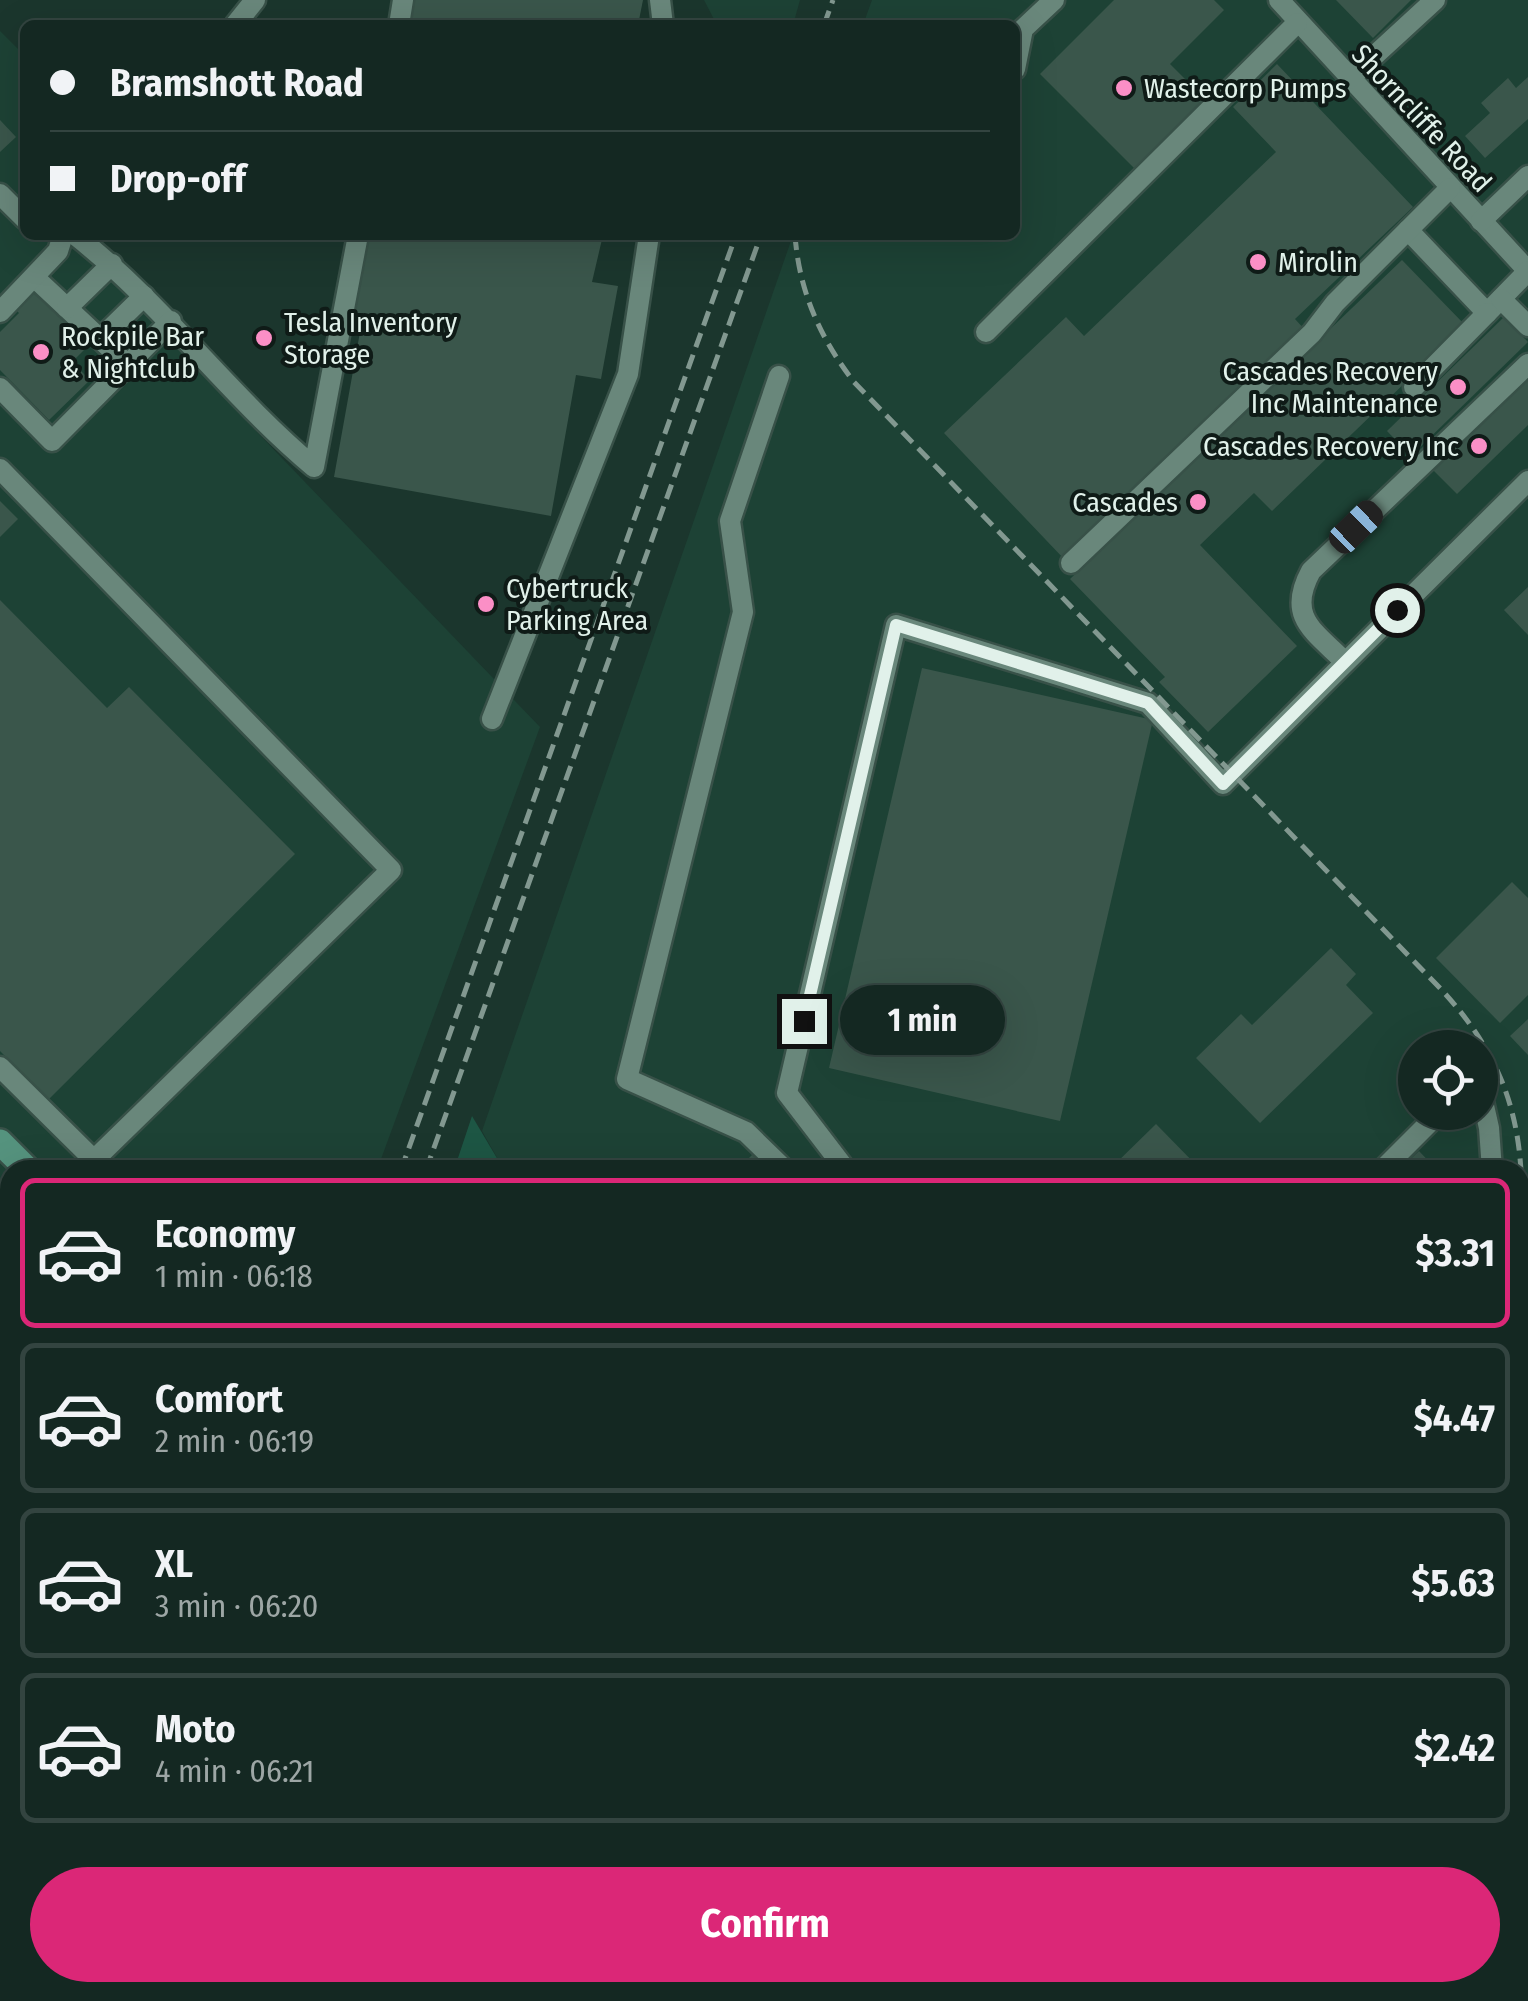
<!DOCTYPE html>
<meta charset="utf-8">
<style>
:root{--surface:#142822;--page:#21342f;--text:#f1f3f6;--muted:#9da6a5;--line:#334440;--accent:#db2777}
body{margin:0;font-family:"Fira Sans Condensed",sans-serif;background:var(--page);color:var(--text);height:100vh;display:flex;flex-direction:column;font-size:38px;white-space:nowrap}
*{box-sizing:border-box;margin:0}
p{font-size:32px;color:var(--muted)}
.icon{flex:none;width:55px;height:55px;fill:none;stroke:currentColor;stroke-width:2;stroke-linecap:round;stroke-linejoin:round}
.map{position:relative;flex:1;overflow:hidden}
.sheet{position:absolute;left:0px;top:1160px;width:1530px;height:842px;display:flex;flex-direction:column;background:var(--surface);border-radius:30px 30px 0 0;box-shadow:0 10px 40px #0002,0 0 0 2px var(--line)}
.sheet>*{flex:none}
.guide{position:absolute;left:20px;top:20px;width:1000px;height:220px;border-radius:15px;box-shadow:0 10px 40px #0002,0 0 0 2px var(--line);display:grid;align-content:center;height:220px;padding:0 30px;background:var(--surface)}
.buttons{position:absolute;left:1398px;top:1030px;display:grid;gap:20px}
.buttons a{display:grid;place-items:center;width:100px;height:100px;border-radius:50%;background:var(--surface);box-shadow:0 10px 40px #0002,0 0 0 2px var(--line);font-size:50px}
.end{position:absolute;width:45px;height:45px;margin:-22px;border:12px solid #e1f1ea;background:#111;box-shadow:0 0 0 5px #111}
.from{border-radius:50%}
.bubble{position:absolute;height:70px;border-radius:35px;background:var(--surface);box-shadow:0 10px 40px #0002,0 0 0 2px var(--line);font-size:32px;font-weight:700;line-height:70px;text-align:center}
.car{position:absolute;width:30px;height:60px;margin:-30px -15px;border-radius:12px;box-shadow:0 0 8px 2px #0007;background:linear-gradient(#222 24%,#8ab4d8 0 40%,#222 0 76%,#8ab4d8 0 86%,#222 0)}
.guide b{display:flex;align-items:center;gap:35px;height:95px;font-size:38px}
.guide b+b{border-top:2px solid var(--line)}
.guide i{width:25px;height:25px;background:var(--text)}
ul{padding:18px 0 0;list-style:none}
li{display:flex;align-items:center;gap:30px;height:150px;margin:0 20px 15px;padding:0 10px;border:5px solid var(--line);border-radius:15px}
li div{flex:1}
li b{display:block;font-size:38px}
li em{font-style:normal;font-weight:700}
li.on{border-color:var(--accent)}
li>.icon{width:90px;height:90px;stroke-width:1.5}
.action{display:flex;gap:20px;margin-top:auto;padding:20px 30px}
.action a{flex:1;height:115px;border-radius:60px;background:var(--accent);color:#fff;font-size:40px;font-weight:700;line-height:115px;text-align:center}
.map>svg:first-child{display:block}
</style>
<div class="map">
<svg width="1528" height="2001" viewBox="0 0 1528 2001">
<rect width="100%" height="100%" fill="#1b362d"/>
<g fill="#1d4235" fill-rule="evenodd">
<polygon points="704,0 800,0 793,25 717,25"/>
<path d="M872,0h656v2001h-799l-3,-8 794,-1v-822h-1016l-22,-39 311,-896h222v-210h-152zM1415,1048h65v64h-65z"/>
<polygon points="0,31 25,56 25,235 68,235 540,727 377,1170 10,1170 10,1992 84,1993 80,2001 0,2001"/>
<polygon points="166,1992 648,1992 652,2001 163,2001"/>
</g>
<polygon fill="#1d5644" points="472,1116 504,1170 454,1170"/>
<g fill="#3a564b">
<polygon points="415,0 643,0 638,25 410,25"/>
<polygon points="1114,0 1214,0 1224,10 1170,64 1209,103 1139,173 1040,74"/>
<polygon points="1336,0 1411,0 1373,38"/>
<polygon points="1277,64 1413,207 1295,319 1306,331 1065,560 944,433 1066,317 1084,336 1276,152 1233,107"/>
<polygon points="1528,77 1528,119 1485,158 1465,136 1490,113 1481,103 1508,78 1516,88"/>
<polygon points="0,120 16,137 0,152"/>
<polygon points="364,235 603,235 592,282 618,286 601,379 576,375 551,516 334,477 360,332 346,330"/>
<polygon points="1402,260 1465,325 1272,511 1254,493 1200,545 1297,646 1208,732 1159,682 1165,677 1070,579"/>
<polygon points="36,289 91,343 72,362 90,380 49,420 0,370 0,332 19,313 15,309"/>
<polygon points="1504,317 1528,342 1411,456 1387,431"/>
<polygon points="1528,372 1528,425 1457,494 1430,467"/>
<polygon points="0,501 18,519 0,537"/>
<polygon points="1528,587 1528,635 1504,610"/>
<polygon points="0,600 107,708 129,687 295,854 48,1100 0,1051"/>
<polygon points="922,668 1153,720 1060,1121 829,1068"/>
<polygon points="1512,882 1528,898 1528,995 1500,1023 1436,958"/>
<polygon points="1331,948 1356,974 1346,985 1373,1013 1260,1123 1196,1058 1241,1014 1252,1025"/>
<polygon points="1528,1019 1528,1055 1510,1036"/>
<polygon points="1156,1124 1201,1170 1109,1170"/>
<polygon points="1419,1151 1437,1170 1399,1170"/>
<polygon points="755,1152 773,1170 722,1170 732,1160 739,1168"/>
<polygon points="1520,1368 1528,1377 1528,1559 1520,1567"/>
<polygon points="0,1473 10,1483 10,1603 0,1613"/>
<polygon points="1528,1655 1528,1695 1520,1703 1520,1663"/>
<polygon points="1528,1709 1528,1752 1520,1759 1520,1716"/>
<polygon points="1528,1761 1528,1800 1520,1792 1520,1769"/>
<polygon points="0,1822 10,1832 10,1840 0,1850"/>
<polygon points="1520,1936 1528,1943 1528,2001 1441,2001 1449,1992 1520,1992"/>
<polygon points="179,1992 360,1992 357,2001 176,2001"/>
<polygon points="590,1992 622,1992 625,2001 569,2001"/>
<polygon points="887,1992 961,1992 952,2001 895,2001"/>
<polygon points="1283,1992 1328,1992 1319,2001 1291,2001"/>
</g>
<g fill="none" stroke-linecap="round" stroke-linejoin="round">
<g stroke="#385148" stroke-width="25">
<g id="minor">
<polyline points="660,0 663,25"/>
<polyline points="1279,0 1528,271"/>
<polyline points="235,25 255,0"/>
<polyline points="399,25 403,0"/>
<polyline points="1015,69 1023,29 1054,0"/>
<polyline points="1349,79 1435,0"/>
<polyline points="0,194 25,219"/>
<polyline points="1481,221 1528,176"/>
<polyline points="1408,230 1487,313 1528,271"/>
<path d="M75,235c88,69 154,161 239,232l44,-232"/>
<polyline points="34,277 128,365"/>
<polyline points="1501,299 1528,326"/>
<polyline points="67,308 112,264"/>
<polyline points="0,312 58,251 63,235"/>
<polyline points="986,332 1297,23"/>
<polyline points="100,339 144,296"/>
<polyline points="779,376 730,521 743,612 627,1079 746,1132 785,1170"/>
<polyline points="1414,387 1487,313"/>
<polyline points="0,388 52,441 171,321"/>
<polyline points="0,469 391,870 94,1160 0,1067"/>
<polyline points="1071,563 1312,333 1335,303 1450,188"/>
<path d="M1345,662c-31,-31 -59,-45 -34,-91l217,-207"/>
<polyline points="492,719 628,374 649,235"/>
<polyline points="1480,1088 1489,1128 1492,1170"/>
<polyline points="846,1170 787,1093 896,625 1148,703 1223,784 1528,481"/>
<polyline points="1382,1170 1440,1112"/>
<polyline points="0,1346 10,1355"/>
<polyline points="0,1626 10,1616"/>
<polyline points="1520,1859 1528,1868"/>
<polyline points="1207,1992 1216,2001"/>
<polyline points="393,2001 395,1992"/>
<polyline points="1103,2001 1112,1992"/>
<polyline points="1396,2001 1404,1992"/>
</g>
</g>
<g stroke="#385148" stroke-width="30">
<g id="major">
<polyline points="0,1142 28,1170"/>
<polyline points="690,1992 693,2001"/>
</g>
</g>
<use href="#minor" stroke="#69877b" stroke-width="20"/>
<use href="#major" stroke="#55937e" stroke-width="25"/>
<g stroke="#829890" stroke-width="5" stroke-dasharray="15 8" stroke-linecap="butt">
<polyline points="824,25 833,0"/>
<path d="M795,235c4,56 25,103 59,147l582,602c73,76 92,147 84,254"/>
<polyline points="401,1170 736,235"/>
<polyline points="426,1170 761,235"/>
<polyline points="103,2001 106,1992"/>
<polyline points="127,2001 130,1992"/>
</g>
</g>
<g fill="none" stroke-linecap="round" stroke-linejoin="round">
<polyline stroke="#e1f1ea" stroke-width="12" points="804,1021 896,625 1148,703 1223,784 1397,610"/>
</g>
<g fill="#fb8fc6" stroke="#0f1b17" stroke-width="4">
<circle cx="1124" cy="88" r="10"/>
<circle cx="1258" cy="262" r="10"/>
<circle cx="264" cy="338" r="10"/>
<circle cx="41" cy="352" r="10"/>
<circle cx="1458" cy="387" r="10"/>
<circle cx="1479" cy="446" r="10"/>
<circle cx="1198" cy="502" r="10"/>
<circle cx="486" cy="604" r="10"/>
</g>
<g text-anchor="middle" stroke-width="8" stroke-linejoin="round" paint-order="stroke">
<g font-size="28" fill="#e1f1ea" stroke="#0f1b17" text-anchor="start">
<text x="1144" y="98">Wastecorp Pumps</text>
<text x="1278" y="272">Mirolin</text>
<text x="284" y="332">Tesla Inventory<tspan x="284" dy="32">Storage</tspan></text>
<text x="61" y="346">Rockpile Bar<tspan x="61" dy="32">&amp; Nightclub</tspan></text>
<text x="1438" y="381" text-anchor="end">Cascades Recovery<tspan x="1438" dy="32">Inc Maintenance</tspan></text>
<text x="1459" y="456" text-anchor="end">Cascades Recovery Inc</text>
<text x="1178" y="512" text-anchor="end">Cascades</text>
<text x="506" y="598">Cybertruck<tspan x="506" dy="32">Parking Area</tspan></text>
</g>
<g font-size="28" fill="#e1f1ea" stroke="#0f1b17">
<text transform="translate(1422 118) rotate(47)" y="10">Shorncliffe Road</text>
</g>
</g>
</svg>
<div class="buttons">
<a><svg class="icon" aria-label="locate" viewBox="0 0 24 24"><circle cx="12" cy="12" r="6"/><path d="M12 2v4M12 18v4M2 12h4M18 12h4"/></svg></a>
</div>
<i class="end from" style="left:1397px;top:610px"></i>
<i class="end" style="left:804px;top:1021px"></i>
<div class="bubble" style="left:840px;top:985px;width:165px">1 min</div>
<i class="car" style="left:1356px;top:527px;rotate:46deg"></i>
<div class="guide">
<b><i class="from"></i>Bramshott Road</b>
<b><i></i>Drop-off</b>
</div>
<section class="sheet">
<ul>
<li class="on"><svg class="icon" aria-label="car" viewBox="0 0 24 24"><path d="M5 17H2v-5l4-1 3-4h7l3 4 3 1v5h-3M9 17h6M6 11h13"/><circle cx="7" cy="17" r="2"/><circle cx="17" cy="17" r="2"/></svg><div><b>Economy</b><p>1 min · 06:18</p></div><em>$3.31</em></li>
<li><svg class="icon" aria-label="car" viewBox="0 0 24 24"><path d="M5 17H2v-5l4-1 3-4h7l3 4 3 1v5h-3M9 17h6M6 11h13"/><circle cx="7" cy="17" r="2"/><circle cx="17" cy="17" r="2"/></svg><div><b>Comfort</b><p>2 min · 06:19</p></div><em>$4.47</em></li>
<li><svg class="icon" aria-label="car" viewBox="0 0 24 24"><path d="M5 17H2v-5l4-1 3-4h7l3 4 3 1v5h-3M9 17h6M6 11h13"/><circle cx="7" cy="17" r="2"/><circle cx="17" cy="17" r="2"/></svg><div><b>XL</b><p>3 min · 06:20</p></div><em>$5.63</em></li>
<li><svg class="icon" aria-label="car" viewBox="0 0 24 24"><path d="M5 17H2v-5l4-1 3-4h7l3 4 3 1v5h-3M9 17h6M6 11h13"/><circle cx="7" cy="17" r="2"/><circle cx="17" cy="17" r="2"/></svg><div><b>Moto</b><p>4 min · 06:21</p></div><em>$2.42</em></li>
</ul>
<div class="action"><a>Confirm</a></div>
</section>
</div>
